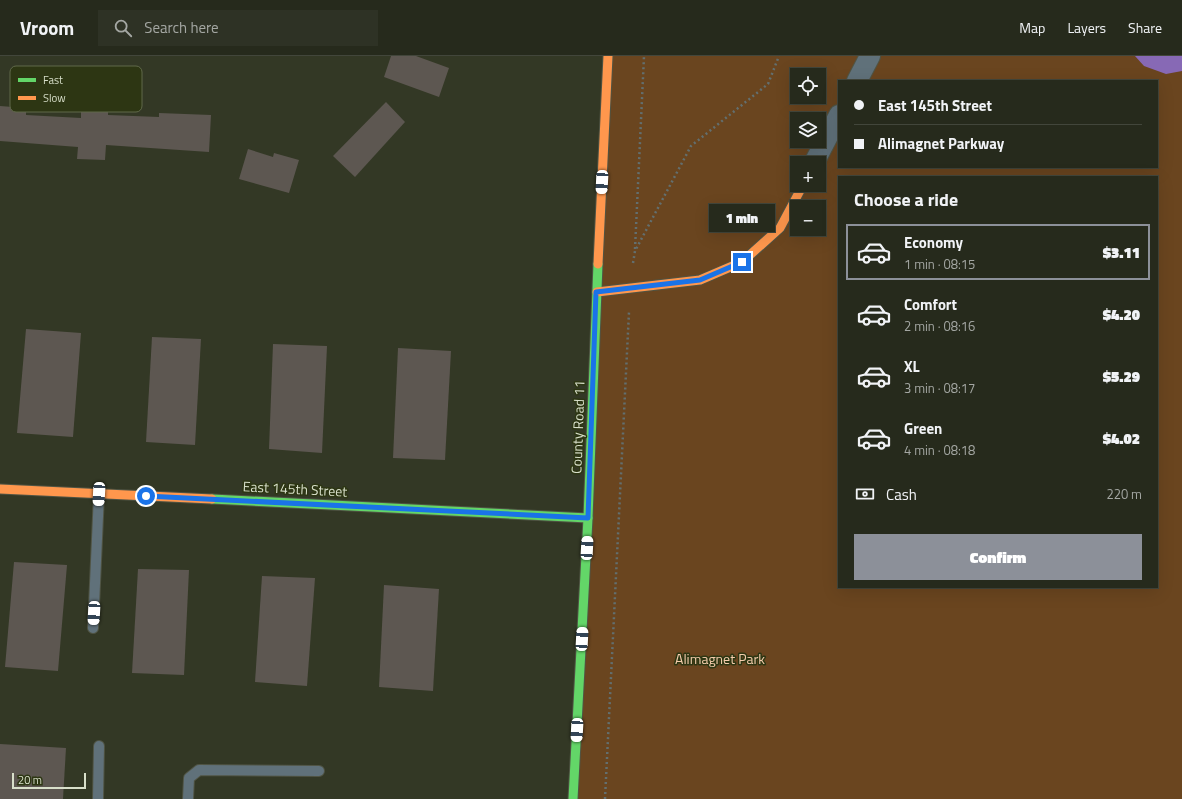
<!DOCTYPE html>
<meta charset="utf-8">
<style>
:root{--surface:#262a1c;--page:#2e3225;--text:#f1f3f6;--muted:#a4a7a3;--line:#42463b;--accent:#8c9099}
body{margin:0;font-family:"Titillium Web",sans-serif;background:var(--page);color:var(--text);height:100vh;display:flex;flex-direction:column;font-size:15px;white-space:nowrap}
*{box-sizing:border-box;margin:0}
p{font-size:13px;color:var(--muted)}
.icon{flex:none;width:22px;height:22px;fill:none;stroke:currentColor;stroke-width:2;stroke-linecap:round;stroke-linejoin:round}
.map{position:relative;flex:1;overflow:hidden}
.panel{position:absolute;left:838px;top:120px;width:320px;height:412px;display:flex;flex-direction:column;background:var(--surface);border-radius:0px;box-shadow:0 4px 16px #0002,0 0 0 1px var(--line)}
.panel>*{flex:none}
.top-card{position:absolute;left:838px;top:24px;width:320px;height:88px;border-radius:0px;box-shadow:0 4px 16px #0002,0 0 0 1px var(--line);display:grid;align-content:center;height:88px;padding:0 16px;background:var(--surface)}
.controls{position:absolute;left:790px;top:12px;display:grid;gap:8px}
.controls a{display:grid;place-items:center;width:36px;height:36px;border-radius:0px;background:var(--surface);box-shadow:0 4px 16px #0002,0 0 0 1px var(--line);font-size:20px}
.scale{position:absolute;left:12px;bottom:10px;width:74px;box-sizing:border-box;padding-left:4px;border:2px solid #d8dfca;border-top:0;font-size:11px;line-height:14px;white-space:nowrap;color:#d8dfca;-webkit-text-stroke:3px #2d3613;paint-order:stroke}
.end{position:absolute;width:18px;height:18px;margin:-9px;border:5px solid #1a73e8;background:#fff;box-shadow:0 0 0 2px #fff}
.from{border-radius:50%}
.bubble{position:absolute;height:28px;border-radius:0px;background:var(--surface);box-shadow:0 4px 16px #0002,0 0 0 1px var(--line);font-size:13px;font-weight:800;line-height:28px;text-align:center}
.car{position:absolute;width:12px;height:24px;margin:-12px -6px;border-radius:5px;box-shadow:0 0 3px 1px #0007;background:linear-gradient(#fff 24%,#345 0 40%,#fff 0 76%,#345 0 86%,#fff 0)}
.top-card b{display:flex;align-items:center;gap:14px;height:38px;font-size:15px}
.top-card b+b{border-top:1px solid var(--line)}
.top-card i{width:10px;height:10px;background:var(--text)}
ul{padding:0;list-style:none}
li{display:flex;align-items:center;gap:12px;height:56px;margin:0 8px 6px;padding:0 8px;border:2px solid transparent;border-radius:0px}
li div{flex:1}
li b{display:block;font-size:15px}
li em{font-style:normal;font-weight:800}
li.active{border-color:var(--accent)}
li>.icon{width:36px;height:36px;stroke-width:1.5}
h2{padding:0 16px;font-size:18px;line-height:48px}
.pay{display:flex;align-items:center;gap:10px;height:44px;padding:0 16px;font-size:15px}
.pay p{margin-inline-start:auto}
.action{display:flex;gap:8px;margin-top:auto;padding:8px 16px}
.action a{flex:1;height:46px;border-radius:0px;background:var(--accent);color:#fff;font-size:16px;font-weight:800;line-height:46px;text-align:center}
header{display:flex;align-items:center;gap:24px;box-sizing:border-box;height:56px;padding:0 20px;background:var(--surface);border-bottom:1px solid var(--line)}
header strong{font-size:19px}
nav{display:flex;gap:22px;margin-inline-start:auto;font-size:14px}
.search{width:280px;height:36px;background:var(--page);display:flex;align-items:center;gap:10px;box-sizing:border-box;padding:0 14px;border-radius:0px;color:var(--muted);font-size:15px}
.map>svg:first-child{display:block}
</style>
<header>
<strong>Vroom</strong>
<div class="search"><svg class="icon" aria-label="search" viewBox="0 0 24 24"><circle cx="10" cy="10" r="6"/><path d="M15 15l6 6"/></svg>Search here</div>
<nav><a>Map</a><a>Layers</a><a>Share</a></nav>
</header>
<div class="map">
<svg width="1182" height="743" viewBox="0 0 1182 743">
<rect width="100%" height="100%" fill="#333825"/>
<path fill="#6a451f" fill-rule="evenodd" d="M608,0h574v743h-609zM797,19h22v22h-22zM839,25h318v86h-318zM797,63h22v22h-22zM797,107h22v22h-22zM839,121h318v410h-318zM797,151h22v22h-22z"/>
<polygon fill="#8769b5" points="1135,0 1182,0 1182,15 1166,18 1144,10"/>
<g fill="#5d5751">
<polygon points="391,0 416,0 449,12 439,41 384,21"/>
<polygon points="386,46 405,66 355,121 333,100"/>
<polygon points="0,50 26,52 26,59 81,62 81,54 108,55 108,59 159,61 159,57 211,59 209,96 106,89 105,104 77,103 78,91 0,85"/>
<polygon points="248,93 273,101 274,97 299,104 289,137 239,123"/>
<polygon points="26,273 81,277 73,381 17,377"/>
<polygon points="152,281 201,283 195,389 146,386"/>
<polygon points="273,288 327,290 322,397 269,393"/>
<polygon points="398,292 451,295 445,404 393,402"/>
<polygon points="14,506 67,509 58,615 5,611"/>
<polygon points="138,513 189,514 184,619 132,617"/>
<polygon points="262,520 315,522 307,630 255,626"/>
<polygon points="384,529 439,533 433,635 379,631"/>
<polygon points="0,688 66,692 63,743 0,743"/>
</g>
<g fill="none" stroke-linecap="round" stroke-linejoin="round">
<g stroke="#505444" stroke-width="12">
<g id="lane">
<polyline points="93,572 99,438"/>
<polyline points="98,743 99,690"/>
<polyline points="188,743 189,722 199,714 319,715"/>
</g>
</g>
<g stroke="#505444" stroke-width="22">
<g id="street">
<polyline points="857,25 870,0"/>
<polyline points="814,107 839,59"/>
</g>
</g>
<g stroke="#505444" stroke-width="11">
<g id="fast">
<polyline points="212,443 588,462"/>
<polyline points="573,743 588,462 598,208"/>
</g>
</g>
<g stroke="#505444" stroke-width="11">
<g id="slow">
<polyline points="598,208 608,0"/>
<polyline points="597,236 700,224 742,206 780,172 803,129"/>
<polyline points="0,433 212,443"/>
</g>
</g>
<g stroke="#636f6f" stroke-width="2.5" stroke-dasharray="2 3" stroke-linecap="butt">
<polyline points="635,193 644,0"/>
<polyline points="633,207 635,195 691,90 768,28 779,0"/>
<polyline points="605,743 629,256"/>
</g>
<use href="#lane" stroke="#60717a" stroke-width="10"/>
<use href="#street" stroke="#60717a" stroke-width="20"/>
<use href="#fast" stroke="#63d668" stroke-width="9"/>
<use href="#slow" stroke="#ff974d" stroke-width="9"/>
</g>
<g fill="none" stroke-linecap="round" stroke-linejoin="round">
<polyline stroke="#1a73e8" stroke-width="5" points="146,440 588,462 596,236 700,224 742,206"/>
</g>
<g text-anchor="middle" stroke-width="3" stroke-linejoin="round" paint-order="stroke">
<g font-size="14" fill="#d8dfca" stroke="#2d3613">
<text transform="translate(578 371) rotate(-88)" y="5">County Road 11</text>
<text transform="translate(295 433) rotate(3)" y="5">East 145th Street</text>
</g>
<g font-size="14" fill="#f5cdac" stroke="#2d3613">
<text x="720" y="608">Alimagnet Park</text>
</g>
</g>
<rect x="10" y="10" width="132" height="46" rx="6" fill="#2d3613" stroke="#60694a" stroke-width="1"/>
<rect x="18" y="22" width="18" height="4" fill="#63d668"/>
<rect x="18" y="40" width="18" height="4" fill="#ff974d"/>
<g font-size="11" fill="#d8dfca">
<text x="43" y="28">Fast</text>
<text x="43" y="46">Slow</text>
</g>
</svg>
<div class="controls">
<a><svg class="icon" aria-label="locate" viewBox="0 0 24 24"><circle cx="12" cy="12" r="6"/><path d="M12 2v4M12 18v4M2 12h4M18 12h4"/></svg></a>
<a><svg class="icon" aria-label="layers" viewBox="0 0 24 24"><path d="M12 4l9 5-9 5-9-5zM3 14l9 5 9-5"/></svg></a>
<a>+</a>
<a>−</a>
</div>
<div class="scale">20 m</div>
<i class="end from" style="left:146px;top:440px"></i>
<i class="end" style="left:742px;top:206px"></i>
<div class="bubble" style="left:709px;top:148px;width:66px">1 min</div>
<i class="car" style="left:602px;top:126px;rotate:183deg"></i>
<i class="car" style="left:99px;top:438px;rotate:183deg"></i>
<i class="car" style="left:587px;top:492px;rotate:3deg"></i>
<i class="car" style="left:94px;top:557px;rotate:183deg"></i>
<i class="car" style="left:582px;top:583px;rotate:3deg"></i>
<i class="car" style="left:577px;top:674px;rotate:183deg"></i>
<div class="top-card">
<b><i class="from"></i>East 145th Street</b>
<b><i></i>Alimagnet Parkway</b>
</div>
<section class="panel">
<h2>Choose a ride</h2>
<ul>
<li class="active"><svg class="icon" aria-label="car" viewBox="0 0 24 24"><path d="M5 17H2v-5l4-1 3-4h7l3 4 3 1v5h-3M9 17h6M6 11h13"/><circle cx="7" cy="17" r="2"/><circle cx="17" cy="17" r="2"/></svg><div><b>Economy</b><p>1 min · 08:15</p></div><em>$3.11</em></li>
<li><svg class="icon" aria-label="car" viewBox="0 0 24 24"><path d="M5 17H2v-5l4-1 3-4h7l3 4 3 1v5h-3M9 17h6M6 11h13"/><circle cx="7" cy="17" r="2"/><circle cx="17" cy="17" r="2"/></svg><div><b>Comfort</b><p>2 min · 08:16</p></div><em>$4.20</em></li>
<li><svg class="icon" aria-label="car" viewBox="0 0 24 24"><path d="M5 17H2v-5l4-1 3-4h7l3 4 3 1v5h-3M9 17h6M6 11h13"/><circle cx="7" cy="17" r="2"/><circle cx="17" cy="17" r="2"/></svg><div><b>XL</b><p>3 min · 08:17</p></div><em>$5.29</em></li>
<li><svg class="icon" aria-label="car" viewBox="0 0 24 24"><path d="M5 17H2v-5l4-1 3-4h7l3 4 3 1v5h-3M9 17h6M6 11h13"/><circle cx="7" cy="17" r="2"/><circle cx="17" cy="17" r="2"/></svg><div><b>Green</b><p>4 min · 08:18</p></div><em>$4.02</em></li>
</ul>
<div class="pay"><svg class="icon" aria-label="cash" viewBox="0 0 24 24"><path d="M3 7h18v10H3z"/><circle cx="12" cy="12" r="2"/></svg>Cash<p>220 m</p></div>
<div class="action"><a>Confirm</a></div>
</section>
</div>
